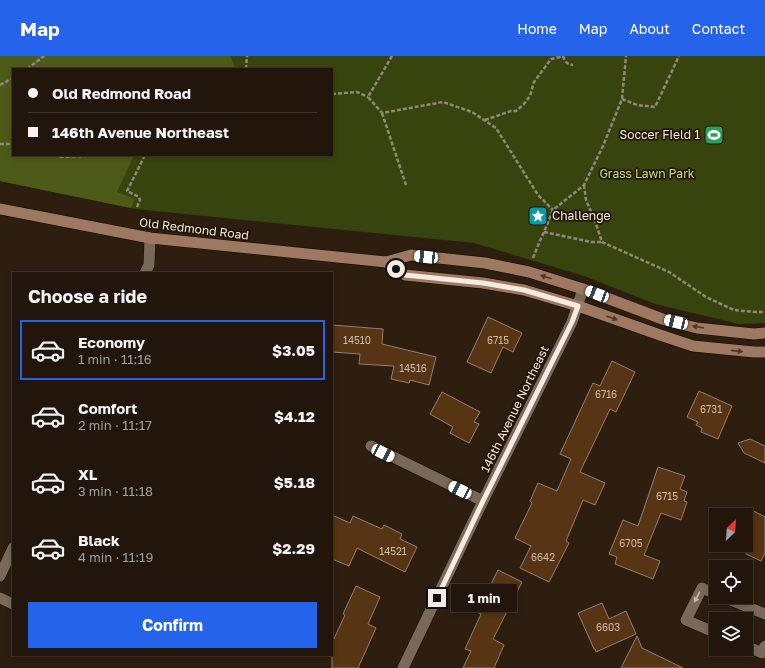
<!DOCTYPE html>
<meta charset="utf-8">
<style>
:root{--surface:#22160c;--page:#2a1f15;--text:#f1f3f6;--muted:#a29f9d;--line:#3f352d;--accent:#2563eb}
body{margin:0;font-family:"Golos Text",sans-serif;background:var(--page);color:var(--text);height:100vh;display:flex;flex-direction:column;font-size:15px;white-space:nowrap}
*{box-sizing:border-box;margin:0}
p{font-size:13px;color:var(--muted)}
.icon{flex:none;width:22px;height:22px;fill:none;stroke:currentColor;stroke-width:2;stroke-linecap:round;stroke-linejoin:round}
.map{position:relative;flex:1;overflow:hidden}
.sheet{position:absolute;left:12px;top:216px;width:321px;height:384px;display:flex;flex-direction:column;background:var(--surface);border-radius:0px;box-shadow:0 2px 6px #0003,0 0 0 1px var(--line)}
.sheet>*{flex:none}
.guide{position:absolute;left:12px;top:12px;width:321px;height:88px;border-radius:0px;box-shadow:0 2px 6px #0003,0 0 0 1px var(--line);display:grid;align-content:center;height:88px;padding:0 16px;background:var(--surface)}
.needle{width:26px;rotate:25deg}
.fabs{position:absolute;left:709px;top:452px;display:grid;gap:8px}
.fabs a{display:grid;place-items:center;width:44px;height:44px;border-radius:0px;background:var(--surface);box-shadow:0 2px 6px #0003,0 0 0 1px var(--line);font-size:20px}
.end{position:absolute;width:18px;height:18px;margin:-9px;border:5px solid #f5ebe2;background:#111;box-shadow:0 0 0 2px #111}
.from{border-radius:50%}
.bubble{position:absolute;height:28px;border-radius:0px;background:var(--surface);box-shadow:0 2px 6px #0003,0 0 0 1px var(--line);font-size:13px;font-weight:700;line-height:28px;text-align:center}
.car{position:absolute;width:12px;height:24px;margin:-12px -6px;border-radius:5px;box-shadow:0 0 3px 1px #0007;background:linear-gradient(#fff 24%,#345 0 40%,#fff 0 76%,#345 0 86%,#fff 0)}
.guide b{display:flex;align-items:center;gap:14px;height:38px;font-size:15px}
.guide b+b{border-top:1px solid var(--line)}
.guide i{width:10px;height:10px;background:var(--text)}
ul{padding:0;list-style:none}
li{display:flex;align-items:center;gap:12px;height:60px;margin:0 8px 6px;padding:0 8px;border:2px solid transparent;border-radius:0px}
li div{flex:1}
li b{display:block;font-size:15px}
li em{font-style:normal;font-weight:700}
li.active{border-color:var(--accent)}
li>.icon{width:36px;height:36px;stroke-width:1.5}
h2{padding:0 16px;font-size:18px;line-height:48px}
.button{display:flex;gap:8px;margin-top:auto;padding:8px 16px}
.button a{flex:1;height:46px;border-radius:0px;background:var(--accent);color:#fff;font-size:16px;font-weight:700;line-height:46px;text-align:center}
header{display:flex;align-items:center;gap:24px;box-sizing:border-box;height:56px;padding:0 20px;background:var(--accent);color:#fff}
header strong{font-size:19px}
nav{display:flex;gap:22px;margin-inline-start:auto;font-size:14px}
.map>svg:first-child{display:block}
</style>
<header>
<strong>Map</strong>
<nav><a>Home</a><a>Map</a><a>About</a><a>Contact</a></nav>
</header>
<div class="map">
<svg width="765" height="612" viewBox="0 0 765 612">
<rect width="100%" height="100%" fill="#2d1e10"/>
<path fill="#38440d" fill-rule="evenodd" d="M0,0h765v267l-26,1 -84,-20 -71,-28 -110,-33 -339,-34 -135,-28zM13,13h319v86h-319z"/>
<polygon fill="#4d5b19" points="0,0 230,0 236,13 13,13 13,99 134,99 117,136 135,143 131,152 0,125"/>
<g fill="#573413" stroke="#938070">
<polygon points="488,261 522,277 513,296 503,291 491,317 467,306"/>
<polygon points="332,269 383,273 382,288 436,301 429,329 410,324 409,327 391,323 394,310 359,308 360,298 332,296"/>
<polygon points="612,305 635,316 616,356 610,353 580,416 605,427 595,449 583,444 566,485 569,487 549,526 520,512 531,490 515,482 532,447 530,445 538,427 557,435 571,403 560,398 593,327 600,330"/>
<polygon points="699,335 732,350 718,383 701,376 702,372 696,369 698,366 687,361"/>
<polygon points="442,336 480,356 474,366 479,368 469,387 450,377 453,371 430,358"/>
<polygon points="750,383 765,390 765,407 744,397 738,387"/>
<polygon points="658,411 685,420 680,433 687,436 684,445 687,446 681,464 661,457 644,499 660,505 653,523 615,508 617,501 609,498 623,464 638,470"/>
<polygon points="746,451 765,461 765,497 761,505 746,498"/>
<polygon points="332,459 350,467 353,460 382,473 384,469 402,478 400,483 417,491 405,516 357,492 349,510 332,503"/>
<polygon points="498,514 522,526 493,583 504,589 494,612 463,612 471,595 465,593 481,558 477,556"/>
<polygon points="356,530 380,541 368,568 376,572 358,612 332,612 332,587 345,559 343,558"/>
<polygon points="602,547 609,563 626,555 636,578 596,596 595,593 594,593 578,557"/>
<polygon points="637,580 642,592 683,612 621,612"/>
</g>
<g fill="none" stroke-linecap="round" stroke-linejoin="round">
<g stroke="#140800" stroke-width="12">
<g id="minor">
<polyline points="145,217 149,209 150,182"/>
<polyline points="371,390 483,445"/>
<polyline points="0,520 13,492"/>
<polyline points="716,538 702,532 686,564 716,577"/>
<polyline points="723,541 765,558"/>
<polyline points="0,542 13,548"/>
<polyline points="746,590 762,597 765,590"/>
<polyline points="403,612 483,445 572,266 583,233"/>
</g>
</g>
<g stroke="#140800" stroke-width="12">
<g id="secondary">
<polyline points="0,153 150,182 386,206 411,199 485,207 529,216 583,233 665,264 697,272 754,278 765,277"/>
<polyline points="386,206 405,219 483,227 524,234 578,250 660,279 693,290 754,296 765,296"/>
</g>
</g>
<g stroke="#93877b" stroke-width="2.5" stroke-dasharray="4 2" stroke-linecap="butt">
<polyline points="392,0 368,41 382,57 443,46 472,56 496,72 538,139 553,154"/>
<path d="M563,0c2,6 4,8 10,9"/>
<polyline points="27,13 44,0"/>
<polyline points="246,13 247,0"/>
<polyline points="0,29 13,22"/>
<polyline points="332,38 357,36 368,41"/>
<polyline points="622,43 637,49 655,51 679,0"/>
<polyline points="382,57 406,129"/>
<polyline points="485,64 511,55 516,55 524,48 530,40 534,26 551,3 560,1 560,0"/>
<polyline points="0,88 13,88"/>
<polyline points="54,99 61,101 85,100 87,99"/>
<polyline points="584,129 586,144 595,165 602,186 669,216 706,241 734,254 755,256 765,256"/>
<polyline points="137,151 140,144 139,141 127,135 145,99"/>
<polyline points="544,176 591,186 602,186"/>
<polyline points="533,202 539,187 544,176 553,154 584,129 603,90 622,43 626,0"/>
</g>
<use href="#minor" stroke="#7a6958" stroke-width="11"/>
<use href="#secondary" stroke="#9f7861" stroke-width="11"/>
</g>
<defs><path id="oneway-solid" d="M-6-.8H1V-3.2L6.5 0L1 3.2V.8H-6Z"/></defs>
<g fill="#4e3826">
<use href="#oneway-solid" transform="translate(546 221) rotate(-162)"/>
<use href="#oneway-solid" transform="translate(612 262) rotate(20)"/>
<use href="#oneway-solid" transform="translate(698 271) rotate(-170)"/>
<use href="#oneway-solid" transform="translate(737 295) rotate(6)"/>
</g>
<use fill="#c4b7ab" href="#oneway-solid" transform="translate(697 541) rotate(118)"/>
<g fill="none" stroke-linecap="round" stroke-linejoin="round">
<polyline stroke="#f5ebe2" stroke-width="5" points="396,213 405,219 483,227 524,234 578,250 572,266 483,445 437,542"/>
</g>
<defs>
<g id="stadium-square" transform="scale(1)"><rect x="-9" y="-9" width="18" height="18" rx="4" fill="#2e9e5b" stroke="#231507"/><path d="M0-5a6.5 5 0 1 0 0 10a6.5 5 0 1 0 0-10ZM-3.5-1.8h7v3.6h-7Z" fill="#fff"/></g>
<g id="sight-square" transform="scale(1)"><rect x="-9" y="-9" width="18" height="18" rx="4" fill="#0f9aa8" stroke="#231507"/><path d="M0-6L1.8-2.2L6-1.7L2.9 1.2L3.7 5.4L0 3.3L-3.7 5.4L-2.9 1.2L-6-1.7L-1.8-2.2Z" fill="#fff"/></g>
</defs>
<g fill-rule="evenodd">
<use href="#stadium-square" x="714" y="79"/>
<use href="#sight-square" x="538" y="160"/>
</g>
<g text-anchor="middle" stroke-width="3.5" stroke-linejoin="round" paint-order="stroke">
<g font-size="10" fill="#cebdae">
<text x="357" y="288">14510</text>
<text x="498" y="288">6715</text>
<text x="413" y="316">14516</text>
<text x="606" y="342">6716</text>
<text x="711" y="357">6731</text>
<text x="667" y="444">6715</text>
<text x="631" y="491">6705</text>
<text x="393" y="499">14521</text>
<text x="543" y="505">6642</text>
<text x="608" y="575">6603</text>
</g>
<g font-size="12" fill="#f5ebe2" stroke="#231507" text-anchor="end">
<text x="700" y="83">Soccer FIeld 1</text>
<text x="552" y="164" text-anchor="start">Challenge</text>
</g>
<g font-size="12" fill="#c4e06d" stroke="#231507">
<text x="647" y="122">Grass Lawn Park</text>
</g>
<g font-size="12" fill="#f5ebe2" stroke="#231507">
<text transform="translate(194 173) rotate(7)" y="4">Old Redmond Road</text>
<text transform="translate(515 353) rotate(-64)" y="4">146th Avenue Northeast</text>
</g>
</g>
</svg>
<div class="fabs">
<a><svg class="needle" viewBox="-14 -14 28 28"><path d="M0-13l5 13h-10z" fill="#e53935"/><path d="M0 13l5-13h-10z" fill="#a29f9d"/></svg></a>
<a><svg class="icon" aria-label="locate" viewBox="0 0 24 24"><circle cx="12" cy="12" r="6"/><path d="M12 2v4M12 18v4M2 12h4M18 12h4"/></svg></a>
<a><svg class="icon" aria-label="layers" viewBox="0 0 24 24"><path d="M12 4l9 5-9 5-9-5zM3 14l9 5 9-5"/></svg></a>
</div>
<i class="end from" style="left:396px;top:213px"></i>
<i class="end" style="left:437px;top:542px"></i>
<div class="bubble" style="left:451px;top:528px;width:66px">1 min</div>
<i class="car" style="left:426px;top:201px;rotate:276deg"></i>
<i class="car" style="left:597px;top:238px;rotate:291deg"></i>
<i class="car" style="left:676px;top:266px;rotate:284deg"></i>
<i class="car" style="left:383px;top:397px;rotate:116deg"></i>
<i class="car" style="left:460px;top:434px;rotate:296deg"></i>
<div class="guide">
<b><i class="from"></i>Old Redmond Road</b>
<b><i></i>146th Avenue Northeast</b>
</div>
<section class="sheet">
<h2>Choose a ride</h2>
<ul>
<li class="active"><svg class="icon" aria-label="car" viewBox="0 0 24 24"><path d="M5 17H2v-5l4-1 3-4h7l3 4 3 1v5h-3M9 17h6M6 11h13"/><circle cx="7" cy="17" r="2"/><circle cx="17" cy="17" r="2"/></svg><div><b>Economy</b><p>1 min · 11:16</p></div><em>$3.05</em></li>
<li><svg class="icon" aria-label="car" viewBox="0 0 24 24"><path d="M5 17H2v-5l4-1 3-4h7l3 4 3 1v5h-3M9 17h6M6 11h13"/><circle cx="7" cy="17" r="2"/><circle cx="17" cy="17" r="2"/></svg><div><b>Comfort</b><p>2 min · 11:17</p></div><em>$4.12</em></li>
<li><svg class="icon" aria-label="car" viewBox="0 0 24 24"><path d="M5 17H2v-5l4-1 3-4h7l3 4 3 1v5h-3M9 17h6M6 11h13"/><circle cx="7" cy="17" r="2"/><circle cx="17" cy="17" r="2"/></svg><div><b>XL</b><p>3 min · 11:18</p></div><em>$5.18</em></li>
<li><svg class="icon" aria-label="car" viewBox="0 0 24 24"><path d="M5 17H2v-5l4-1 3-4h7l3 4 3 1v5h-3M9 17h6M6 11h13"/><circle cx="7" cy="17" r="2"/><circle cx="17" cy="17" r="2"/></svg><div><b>Black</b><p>4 min · 11:19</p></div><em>$2.29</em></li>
</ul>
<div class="button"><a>Confirm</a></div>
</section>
</div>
